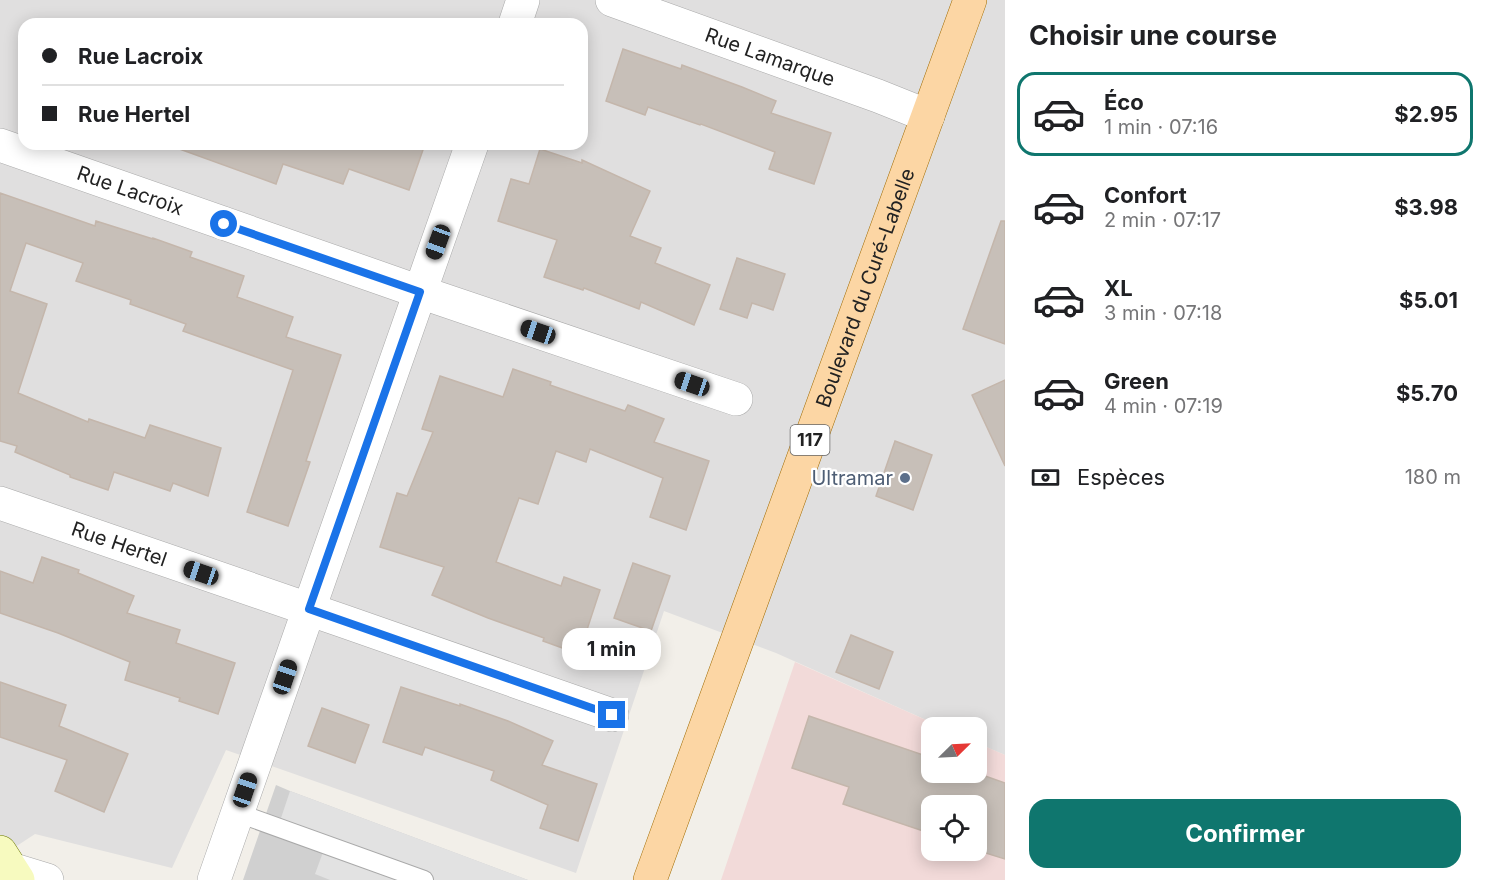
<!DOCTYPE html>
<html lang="fr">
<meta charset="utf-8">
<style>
:root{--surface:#fff;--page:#f6f6f6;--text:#202124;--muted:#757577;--line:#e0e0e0;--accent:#0f766e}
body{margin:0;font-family:Inter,sans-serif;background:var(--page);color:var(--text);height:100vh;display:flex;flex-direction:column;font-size:22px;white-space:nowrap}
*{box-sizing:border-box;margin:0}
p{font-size:20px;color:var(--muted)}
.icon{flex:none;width:33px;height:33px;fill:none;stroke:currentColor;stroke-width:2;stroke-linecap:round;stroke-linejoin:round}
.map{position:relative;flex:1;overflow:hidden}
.details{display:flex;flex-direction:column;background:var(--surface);width:480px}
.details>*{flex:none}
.hud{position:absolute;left:18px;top:18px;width:570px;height:132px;border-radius:18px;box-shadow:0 3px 15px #0003;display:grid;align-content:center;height:132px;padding:0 24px;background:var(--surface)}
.needle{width:39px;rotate:66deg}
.fabs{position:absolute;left:921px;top:717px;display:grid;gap:12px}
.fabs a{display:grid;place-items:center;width:66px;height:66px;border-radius:12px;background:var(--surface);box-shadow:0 3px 15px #0003;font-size:30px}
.end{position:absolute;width:27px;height:27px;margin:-14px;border:8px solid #1a73e8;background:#fff;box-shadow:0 0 0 3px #fff}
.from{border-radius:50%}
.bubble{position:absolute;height:42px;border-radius:18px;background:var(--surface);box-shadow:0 3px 15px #0003;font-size:20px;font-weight:700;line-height:42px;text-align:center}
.car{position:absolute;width:18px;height:36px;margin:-18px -9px;border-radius:8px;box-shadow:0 0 4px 2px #0007;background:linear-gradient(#222 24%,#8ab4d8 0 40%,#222 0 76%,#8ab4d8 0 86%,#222 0)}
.hud b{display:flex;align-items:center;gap:21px;height:57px;font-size:22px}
.hud b+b{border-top:2px solid var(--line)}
.hud i{width:15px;height:15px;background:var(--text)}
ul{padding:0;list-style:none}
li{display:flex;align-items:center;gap:18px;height:84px;margin:0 12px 9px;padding:0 12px;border:3px solid transparent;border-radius:18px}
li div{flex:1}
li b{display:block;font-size:22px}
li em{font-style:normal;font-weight:700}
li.on{border-color:var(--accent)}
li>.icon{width:54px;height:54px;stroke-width:1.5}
h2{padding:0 24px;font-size:27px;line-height:72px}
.pay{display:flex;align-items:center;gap:15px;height:66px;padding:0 24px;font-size:22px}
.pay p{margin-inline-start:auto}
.action{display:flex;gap:12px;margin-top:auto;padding:12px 24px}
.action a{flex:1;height:69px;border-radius:18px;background:var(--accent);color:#fff;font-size:24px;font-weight:700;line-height:69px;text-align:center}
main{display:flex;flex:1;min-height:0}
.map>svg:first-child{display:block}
</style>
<main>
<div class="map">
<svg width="1005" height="880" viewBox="0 0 1005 880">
<rect width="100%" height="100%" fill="#f2efe9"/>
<path fill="#e0dfdf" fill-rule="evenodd" d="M0,0h1005v755l-28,-12 -1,-15 -34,-1 -166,-74 -112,-42 -88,262 -350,-123 -54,118 -137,-34 -35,23zM24,24h558v120h-558z"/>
<path fill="#f2dad9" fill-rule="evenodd" d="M795,662l147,65 -10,1v44h44l1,-29 28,12v125h-284zM932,806h44v44h-44z"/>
<polygon fill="#d0d0d0" points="276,785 290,791 528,880 243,880"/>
<polygon fill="#e2e2e2" points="290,791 528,880 330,880 315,874 326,844 278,827"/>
<g fill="#c7bfb8" stroke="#c4b6ab" stroke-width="1.5">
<polygon points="623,49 681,69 682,65 742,87 776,101 771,113 831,133 814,184 769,169 775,152 701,124 700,125 648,107 645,115 606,101"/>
<polygon points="175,144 425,144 409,190 349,169 343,184 283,164 276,184 174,147"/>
<polygon points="540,149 582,163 582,160 650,191 630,236 661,248 655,263 710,285 694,325 641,302 639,309 584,288 583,290 544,277 557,240 498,221 511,179 529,184"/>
<polygon points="0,193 95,226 96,221 153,239 153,238 192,252 190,257 244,276 237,297 293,317 286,337 341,355 306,461 310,462 288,526 247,512 293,370 183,331 186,324 130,304 131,300 76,281 83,263 26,243 10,291 47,304 18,393 88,422 89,419 145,438 150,425 221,448 208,496 173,483 170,491 114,472 108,490 70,477 70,475 15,452 17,446 0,441"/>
<polygon points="1001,221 1005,221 1005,344 963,329"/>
<polygon points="737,258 785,274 773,310 752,303 747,318 720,309"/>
<polygon points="513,369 551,382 550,385 625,411 628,405 664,419 654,442 709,461 686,530 650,517 663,478 590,449 586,462 556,451 538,504 519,498 496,562 561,586 564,577 600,590 579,654 543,641 544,638 488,618 432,595 444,567 380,547 397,493 407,496 433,432 422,429 440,376 503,397"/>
<polygon points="1005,380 1005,466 972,395"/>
<polygon points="895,441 932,455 913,510 876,496"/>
<polygon points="42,557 79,570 78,573 134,596 127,613 180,630 176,643 235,663 218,714 179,701 180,698 125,680 130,662 58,633 0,613 0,571 33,583"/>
<polygon points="633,563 670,576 651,631 614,618"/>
<polygon points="851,635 893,652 879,689 836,672"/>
<polygon points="0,682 66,705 59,726 128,754 104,812 55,791 67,760 0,737"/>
<polygon points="401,687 460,706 460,704 508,721 553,741 542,765 597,784 578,841 540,828 548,805 491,780 494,771 425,747 422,755 383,742"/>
<polygon points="322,708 369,725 355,763 308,746"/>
<polygon points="809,716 932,758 932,772 974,772 1005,783 1005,859 976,850 976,806 932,806 932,834 843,804 849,787 792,768"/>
</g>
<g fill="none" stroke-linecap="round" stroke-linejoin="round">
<g stroke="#a9a9a9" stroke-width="20">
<polyline id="lane" points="238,813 424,880"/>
</g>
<g stroke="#a9a9a9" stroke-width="34">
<g id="street">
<path id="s1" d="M612,0l266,96 50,20"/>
<polyline points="515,24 523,0"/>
<path id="s2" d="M0,145l420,147 316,107"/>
<path id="s3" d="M0,503l343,118 269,94"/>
<polyline points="11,869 47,880"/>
<polyline points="214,880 472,144"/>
</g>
</g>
<g stroke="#707d05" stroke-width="34">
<polyline id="secondary" points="0,852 18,880"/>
</g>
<g stroke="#a06b00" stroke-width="34">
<g id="primary">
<path id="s4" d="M650,880l320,-880"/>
</g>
</g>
<use href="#lane" stroke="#fff" stroke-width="18"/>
<use href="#street" stroke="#fff" stroke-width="33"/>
<use href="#secondary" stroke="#f7fabf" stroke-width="33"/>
<use href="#primary" stroke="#fcd6a4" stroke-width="33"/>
</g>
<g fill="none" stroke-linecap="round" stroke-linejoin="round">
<polyline stroke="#1a73e8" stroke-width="8" points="224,224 420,292 309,609 612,715"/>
</g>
<circle fill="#5c6f8a" stroke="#fff" stroke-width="2" cx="905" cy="478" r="6"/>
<g text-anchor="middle" stroke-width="4.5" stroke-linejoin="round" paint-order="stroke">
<rect fill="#fff" stroke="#646464" stroke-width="1.5" x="790.5" y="425" width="39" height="30" rx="4.5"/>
<g font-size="18" font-weight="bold" fill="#222">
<text x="810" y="446">117</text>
</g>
<g font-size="20" fill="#222" stroke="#fff">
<text dy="7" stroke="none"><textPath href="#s1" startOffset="168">Rue Lamarque</textPath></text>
<text dy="7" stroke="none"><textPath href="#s2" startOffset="138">Rue Lacroix</textPath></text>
<text dy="7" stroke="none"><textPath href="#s4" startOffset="630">Boulevard du Curé-Labelle</textPath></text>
<text dy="7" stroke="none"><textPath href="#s3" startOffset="126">Rue Hertel</textPath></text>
</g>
<g font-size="20" fill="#4e5e75" stroke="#fff" text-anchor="end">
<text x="893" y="485">Ultramar</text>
</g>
</g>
</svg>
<div class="fabs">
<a><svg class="needle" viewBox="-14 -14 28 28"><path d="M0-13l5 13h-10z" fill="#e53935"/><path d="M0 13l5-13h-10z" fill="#757577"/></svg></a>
<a><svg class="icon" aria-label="locate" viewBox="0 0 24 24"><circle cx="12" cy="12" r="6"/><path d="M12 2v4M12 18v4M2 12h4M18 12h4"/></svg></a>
</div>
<i class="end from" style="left:224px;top:224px"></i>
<i class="end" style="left:612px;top:715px"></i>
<div class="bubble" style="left:562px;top:628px;width:99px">1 min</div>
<i class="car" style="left:438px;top:242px;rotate:200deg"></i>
<i class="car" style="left:538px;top:332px;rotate:289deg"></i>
<i class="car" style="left:692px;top:384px;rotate:289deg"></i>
<i class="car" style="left:201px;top:573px;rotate:289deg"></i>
<i class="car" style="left:285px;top:677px;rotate:19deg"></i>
<i class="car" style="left:245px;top:790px;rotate:19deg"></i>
<div class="hud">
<b><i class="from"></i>Rue Lacroix</b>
<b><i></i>Rue Hertel</b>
</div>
</div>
<section class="details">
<h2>Choisir une course</h2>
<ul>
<li class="on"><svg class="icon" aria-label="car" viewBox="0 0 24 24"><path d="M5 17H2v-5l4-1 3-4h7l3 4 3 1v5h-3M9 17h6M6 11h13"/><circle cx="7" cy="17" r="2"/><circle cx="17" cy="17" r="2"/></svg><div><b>Éco</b><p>1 min · 07:16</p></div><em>$2.95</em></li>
<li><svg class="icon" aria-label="car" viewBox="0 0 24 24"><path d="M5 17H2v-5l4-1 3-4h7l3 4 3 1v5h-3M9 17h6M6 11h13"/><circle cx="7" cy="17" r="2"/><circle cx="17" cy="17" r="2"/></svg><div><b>Confort</b><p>2 min · 07:17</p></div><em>$3.98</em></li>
<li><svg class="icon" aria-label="car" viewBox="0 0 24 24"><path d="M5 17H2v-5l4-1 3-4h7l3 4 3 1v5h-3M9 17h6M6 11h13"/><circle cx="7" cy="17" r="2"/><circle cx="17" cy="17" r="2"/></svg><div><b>XL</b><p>3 min · 07:18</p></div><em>$5.01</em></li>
<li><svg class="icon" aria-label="car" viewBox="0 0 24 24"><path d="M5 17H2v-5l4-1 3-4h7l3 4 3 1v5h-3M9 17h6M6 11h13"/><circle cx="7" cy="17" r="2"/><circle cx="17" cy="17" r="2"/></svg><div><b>Green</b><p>4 min · 07:19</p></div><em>$5.70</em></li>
</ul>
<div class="pay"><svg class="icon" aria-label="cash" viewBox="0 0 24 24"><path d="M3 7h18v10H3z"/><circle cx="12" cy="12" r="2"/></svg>Espèces<p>180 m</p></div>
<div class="action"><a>Confirmer</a></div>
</section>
</main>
